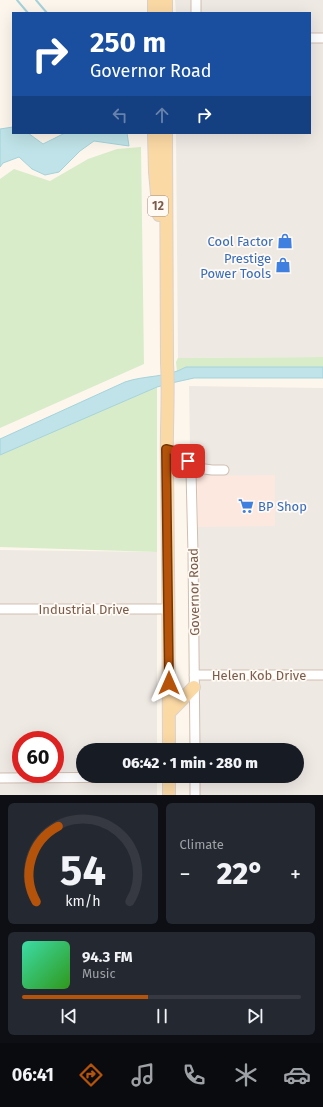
<!DOCTYPE html>
<html lang="en">
<head>
<meta charset="utf-8">
<style>
	:root { --surface:#171b24; --page:#242831; --text:#f1f3f6; --muted:#9ea1a6; --line:#363941; --accent:#b45309 }
	body { margin:0; font-family:"Fira Sans",sans-serif; background:var(--page); color:var(--text); height:100vh; display:flex; flex-direction:column; font-size:15px; white-space:nowrap }
	* { box-sizing:border-box; margin:0 }
	p { font-size:13px; color:var(--muted) }
	.icon { flex:none; width:22px; height:22px; fill:none; stroke:currentColor; stroke-width:2; stroke-linecap:round; stroke-linejoin:round }
	.map { position:relative; height:795px; overflow:hidden }
	.details { display:flex; flex-direction:column; gap:8px; padding:8px; background:#0d0f14; flex:1 }
	.details>* { flex:none }
	.guide { position:absolute; left:12px; top:12px; width:299px; height:122px; border-radius:0px; box-shadow:0 4px 16px #0002; background:#1a4fa0; color:#fff; overflow:hidden }
	.speed { position:absolute; left:12px; top:731px; display:flex; gap:8px; font-size:20px; font-weight:700; text-align:center }
	.speed>* { display:grid; place-content:center; width:52px; height:52px; border-radius:50%; background:var(--surface); box-shadow:0 4px 16px #0002; line-height:1 }
	.speed .limit { border:6px solid #d22; background:#fff; color:#111 }
	.pin { position:absolute; display:grid; place-items:center; width:34px; height:34px; color:#fff; margin:-17px; border-radius:8px; box-shadow:0 2px 6px #0006 }
	.me { position:absolute; width:44px; margin:-22px; rotate:0deg; stroke-linejoin:round; filter:drop-shadow(0 0 3px #0008) }
	.turn { display:flex; align-items:center; gap:14px; height:84px; padding:0 12px; font-size:18px }
	.turn .icon { width:52px; height:52px; stroke-width:2.5 }
	.turn b { display:block; font-size:28px; line-height:34px }
	.lanes { display:flex; align-items:center; height:38px; padding:0 12px; background:#0003; justify-content:center; gap:20px; direction:ltr }
	.lanes .off { opacity:.35 }
	.big { font-size:30px; font-weight:800; line-height:1.1 }
	.details .card { flex:1; display:flex; flex-direction:column; justify-content:center; gap:6px; min-width:0; padding:0 14px; border-radius:6px; background:var(--page) }
	.details .dial { align-items:center; gap:0 }
	.dial svg { height:104px; overflow:visible; fill:none; stroke:var(--line); stroke-width:7; stroke-linecap:round; text-anchor:middle }
	.dial text { fill:var(--text); stroke:none }
	.song { display:flex; align-items:center; gap:12px }
	.cover { width:48px; height:48px; border-radius:6px; background:linear-gradient(135deg,hsl(160 70% 55%),hsl(110 70% 35%)) }
	.played { height:4px; border-radius:2px; background:linear-gradient(90deg,var(--accent) 45%,var(--line) 45%) }
	.keys { display:flex; justify-content:space-around; direction:ltr }
	.heat { display:flex; justify-content:space-between; align-items:center; font-size:22px; direction:ltr }
	.details .tiles { flex:1; display:grid; gap:8px; grid-template-columns:1fr 1fr }
	.card:last-child { grid-column:span 2 }
	.trip { position:absolute; left:76px; top:743px; width:228px; height:40px; border-radius:20px; background:var(--surface); box-shadow:0 4px 16px #0002; font-weight:800; line-height:40px; text-align:center }
	.tabs { display:flex; height:64px; justify-content:space-around; align-items:center; background:#090b0e; color:var(--muted) }
	.tabs .icon { width:28px; height:28px }
	.tabs .selected { color:var(--accent) }
	.tabs b { font-size:18px; color:var(--text) }
	.map>svg:first-child { display:block }
	.commercial { fill:#fde8e0 }
	.industrial { fill:#efe9e4; fill-rule:evenodd }
	.green { fill:#d8ecc9 }
	.water { fill:#bfe3e8; stroke:#a5d3da }
	.lines { fill:none; stroke-linecap:round; stroke-linejoin:round }
	.stream { stroke:#a5d3da; stroke-width:2 }
	.minor-casing { stroke:#d1beb0; stroke-width:11 }
	.major-casing { stroke:#dad1cd; stroke-width:14 }
	.minor { stroke:#fff; stroke-width:9 }
	.major { stroke:#fbd9a5; stroke-width:12 }
	.route-casing { stroke:#753606; stroke-width:10 }
	.route { stroke:#b45309; stroke-width:7 }
	.labels { text-anchor:middle; dominant-baseline:central; stroke-width:3.5; stroke-linejoin:round; paint-order:stroke }
	.shield { fill:#fffaf3; stroke:#a28b7f; stroke-width:1 }
	.shield-label { font-size:12px; font-weight:bold; fill:#7a5c4d }
	.shop-label { font-size:13px; fill:#366cbe; stroke:#fffaf3; text-anchor:end }
	.street-label { font-size:13px; fill:#7a5c4d; stroke:#fffaf3 }
</style>
</head>
<body>
<div class="map">
<svg width="323" height="795" viewBox="0 0 323 795">
	<rect width="100%" height="100%" fill="#fdf6ec"/>
	<!-- commercial -->
	<path class="commercial" d="M275,474v53h-77l-1,-48 5,-3z"/>
	<!-- industrial -->
	<path class="industrial" d="M175,0h148v357l-145,1 -2,-225h134v-120h-134z
		M189,386l134,2v407h-132v-19h106v-26h-105l6,-223 77,-1v-51l-73,1 -2,-17 -10,-12z
		M0,550l157,2v198h-74v26h74v19h-157zM21,740h34v34h-34z"/>
	<!-- green -->
	<path class="green" d="M141,147l3,217 -144,64v-249l14,-10 36,12 38,-22 29,-10z
		M323,357v10h-137l-9,5 -1,-10 2,-4z
		M157,387v165l-157,-5v-92z"/>
	<!-- water -->
	<path class="water" d="M13,127v6h15l15,11 22,-11h62l2,13 -35,-5 -14,10 -21,21 -14,3 -13,-6 -13,-12 -16,6 -3,4v-38z
		M186,367h137v11h-129l-18,4 -19,5 -157,68v-16l125,-57c20,-7 42,-4 61,-15z"/>
	<g class="lines">
		<!-- stream -->
		<path class="stream" d="M17,0l11,13
			M36,0l11,13"/>
		<defs>
			<path id="minor" d="M196,0v13
				M310,38h13
				M166,449c16,3 21,6 25,22l2,82 2,197
				M190,467l22,3h12
				M0,609h169
				M194,675h129
				M195,776v19
				M0,778l169,-1"/>
			<path id="major" d="M154,0v13
				M166,13v-13
				M154,133l1,39 4,43
				M166,133l1,230c2,34 -1,67 0,101 1,95 2,191 2,286
				M169,713l25,-26
				M169,776v19"/>
		</defs>
		<!-- minor casing -->
		<use href="#minor" class="minor-casing"/>
		<!-- major casing -->
		<use href="#major" class="major-casing"/>
		<!-- minor -->
		<use href="#minor" class="minor"/>
		<!-- major -->
		<use href="#major" class="major"/>
	</g>
	<g class="lines">
		<defs>
			<path id="route" d="M169,683l-3,-234c10,2 16,4 22,12"/>
		</defs>
		<!-- route casing -->
		<use href="#route" class="route-casing"/>
		<!-- route -->
		<use href="#route" class="route"/>
	</g>
	<!-- icons -->
	<defs>
		<symbol id="shop-bare" viewBox="-9 -9 18 18"><path d="M-5-2.5h2.3a2.7 3.5 0 0 1 5.4 0H5L5.5 6h-11ZM-1.5-2.5h3a1.5 2.3 0 0 0-3 0Z" fill="#3f7fe0" stroke="#fffaf3" stroke-width="2.5" paint-order="stroke"/></symbol>
		<symbol id="supermarket-bare" viewBox="-9 -9 18 18"><path d="M-6-5.5h2.5l.6 2H6L4.5 2H-2.5L-4.4-4H-6ZM-1.5 3.2a1.3 1.3 0 1 0 .1 0ZM3 3.2a1.3 1.3 0 1 0 .1 0Z" fill="#3f7fe0" stroke="#fffaf3" stroke-width="2.5" paint-order="stroke"/></symbol>
	</defs>
	<g fill-rule="evenodd">
		<use href="#shop-bare" x="274" y="230" width="22" height="22"/>
		<use href="#shop-bare" x="272" y="254" width="22" height="22"/>
		<use href="#supermarket-bare" x="235" y="495" width="22" height="22"/>
	</g>
	<g class="labels">
		<!-- shield labels -->
		<rect class="shield" x="148" y="196" width="20" height="20" rx="3"/>
		<g class="shield-label">
			<text x="158" y="206">12</text>
		</g>
		<!-- shop labels -->
		<g class="shop-label">
			<text x="273" y="241">Cool Factor</text>
			<text x="271" y="258">Prestige<tspan x="271" dy="15">Power Tools</tspan></text>
			<text x="258" y="506" text-anchor="start">BP Shop</text>
		</g>
		<!-- street labels -->
		<g class="street-label">
			<text transform="translate(194 592) rotate(-91)">Governor Road</text>
			<text x="84" y="609">Industrial Drive</text>
			<text x="259" y="675">Helen Kob Drive</text>
		</g>
	</g>
</svg>
<div class="speed"><div class="limit">60</div></div>
<div class="pin" style="left:188px;top:461px;background:#d93025"><svg class="icon" aria-label="arrive" viewBox="0 0 24 24"><path d="M6 21V4h12l-3 4 3 4H6"/></svg></div>
<svg class="me" style="left:169px;top:683px" viewBox="-20 -20 40 40"><path d="M0-17L14 15 0 8-14 15z" fill="#b45309" stroke="#fff" stroke-width="4"/></svg>
<div class="trip">06:42 · 1 min · 280 m</div>
<div class="guide">
<div class="turn"><svg class="icon" aria-label="right" viewBox="0 0 24 24"><path d="M7 20v-9h11M14 6l5 5-5 5"/></svg><div><b>250 m</b>Governor Road</div></div>
<div class="lanes"><svg class="icon off" aria-label="left" viewBox="0 0 24 24"><path d="M17 20v-9H6M10 6l-5 5 5 5"/></svg><svg class="icon off" aria-label="ahead" viewBox="0 0 24 24"><path d="M12 20V5M6 11l6-6 6 6"/></svg><svg class="icon" aria-label="right" viewBox="0 0 24 24"><path d="M7 20v-9h11M14 6l5 5-5 5"/></svg></div>
</div>
</div>
<section class="details">
<div class="tiles">
<div class="card dial"><svg viewBox="0 0 100 80">
<path d="M14 69A42 42 0 1 1 86 69"/>
<path d="M14 69A42 42 0 0 1 31 11" stroke="#b45309"/>
<text x="50" y="56" font-size="32" font-weight="700">54</text>
<text x="50" y="72" font-size="11">km/h</text>
</svg></div>
<div class="card"><p>Climate</p>
<div class="heat"><a>−</a><b class="big">22°</b><a>+</a></div>
</div>
<div class="card">
<div class="song"><i class="cover"></i><div><b>94.3 FM</b><p>Music</p></div></div>
<div class="played"></div>
<div class="keys"><svg class="icon" aria-label="previous" viewBox="0 0 24 24"><path d="M18 5L8 12l10 7zM5 5v14"/></svg><svg class="icon" aria-label="pause" viewBox="0 0 24 24"><path d="M8 5v14M16 5v14"/></svg><svg class="icon" aria-label="next" viewBox="0 0 24 24"><path d="M6 5l10 7-10 7zM19 5v14"/></svg></div>
</div>
</div>
</section>
<nav class="tabs">
<b>06:41</b>
<svg class="icon selected" aria-label="directions" viewBox="0 0 24 24"><path d="M12 3l9 9-9 9-9-9zM9 14v-3h6M13 9l2 2-2 2"/></svg>
<svg class="icon" aria-label="music" viewBox="0 0 24 24"><path d="M9 18V5l10-2v13"/><circle cx="6" cy="18" r="3"/><circle cx="16" cy="16" r="3"/></svg>
<svg class="icon" aria-label="phone" viewBox="0 0 24 24"><path d="M5 4h4l2 5-3 2q2 4 5 5l2-3 5 2v4C11 20 4 13 5 4z"/></svg>
<svg class="icon" aria-label="climate" viewBox="0 0 24 24"><path d="M12 3v18M4 7l16 10M4 17L20 7"/></svg>
<svg class="icon" aria-label="car" viewBox="0 0 24 24"><path d="M5 17H2v-5l4-1 3-4h7l3 4 3 1v5h-3M9 17h6M6 11h13"/><circle cx="7" cy="17" r="2"/><circle cx="17" cy="17" r="2"/></svg>
</nav>
</body>
</html>
